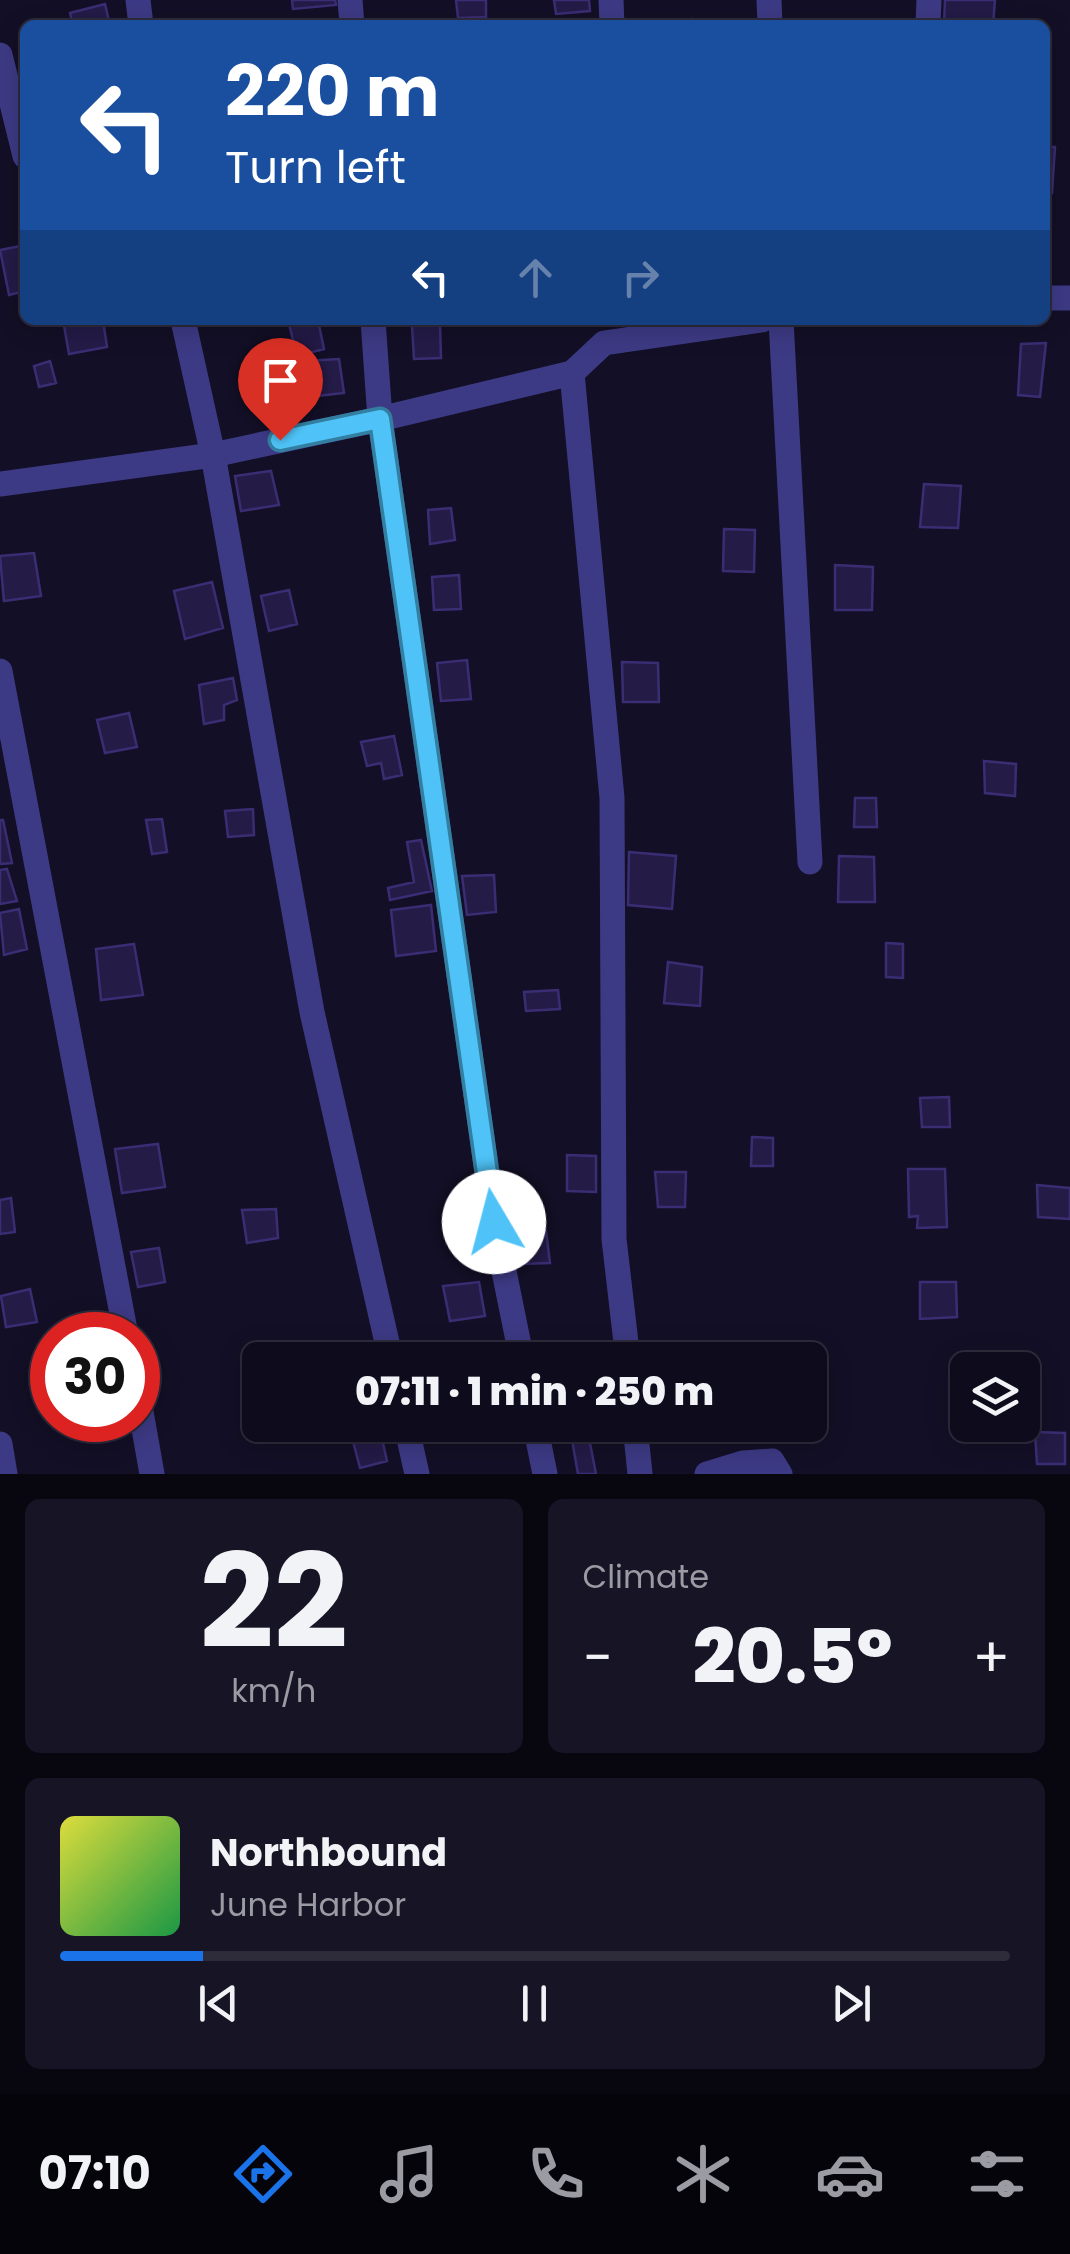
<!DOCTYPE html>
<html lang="en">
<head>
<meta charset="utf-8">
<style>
	:root { --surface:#0e0b1c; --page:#171425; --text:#f1f3f6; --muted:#9b9ba3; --line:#2e2b3b; --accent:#1a73e8 }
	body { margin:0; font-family:Poppins,sans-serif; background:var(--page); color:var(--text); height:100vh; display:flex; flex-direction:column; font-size:38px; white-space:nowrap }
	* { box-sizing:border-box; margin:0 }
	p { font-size:32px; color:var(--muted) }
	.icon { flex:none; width:55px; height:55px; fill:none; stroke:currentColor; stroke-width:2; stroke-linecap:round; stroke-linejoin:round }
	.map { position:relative; height:1474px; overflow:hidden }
	.panel { display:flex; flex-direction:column; gap:25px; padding:25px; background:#08060f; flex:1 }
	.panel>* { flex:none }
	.hud { position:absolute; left:20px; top:20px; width:1030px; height:305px; border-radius:15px; box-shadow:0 5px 25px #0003,0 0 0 2px var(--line); background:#1a4fa0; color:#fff; overflow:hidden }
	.buttons { position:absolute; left:950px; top:1352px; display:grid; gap:20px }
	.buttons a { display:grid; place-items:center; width:90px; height:90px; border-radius:15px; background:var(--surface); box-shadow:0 5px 25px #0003,0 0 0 2px var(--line); font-size:50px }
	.speed { position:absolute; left:30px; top:1312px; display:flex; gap:20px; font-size:50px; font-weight:700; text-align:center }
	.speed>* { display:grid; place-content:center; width:130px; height:130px; border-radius:50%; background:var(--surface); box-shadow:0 5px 25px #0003,0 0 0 2px var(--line); line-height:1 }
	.speed .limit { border:15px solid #d22; background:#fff; color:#111 }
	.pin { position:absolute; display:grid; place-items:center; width:85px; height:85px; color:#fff; margin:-102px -42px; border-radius:50% 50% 50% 0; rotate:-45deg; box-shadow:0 0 10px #0007 }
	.pin .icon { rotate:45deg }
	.me { position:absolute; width:110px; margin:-55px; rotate:352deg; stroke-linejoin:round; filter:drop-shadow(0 0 8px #0008) }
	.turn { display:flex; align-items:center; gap:35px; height:210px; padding:0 40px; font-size:45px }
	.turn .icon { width:130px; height:130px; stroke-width:2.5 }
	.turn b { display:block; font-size:70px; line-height:85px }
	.lanes { display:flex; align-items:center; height:95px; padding:0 40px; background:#0003; justify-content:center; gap:50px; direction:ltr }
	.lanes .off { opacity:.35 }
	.big { font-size:75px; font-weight:800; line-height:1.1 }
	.panel .card { flex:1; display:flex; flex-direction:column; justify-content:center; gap:15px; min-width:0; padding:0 35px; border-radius:15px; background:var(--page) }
	.panel .dial { align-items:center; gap:0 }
	.dial b { font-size:130px; line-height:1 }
	.song { display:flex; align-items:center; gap:30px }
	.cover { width:120px; height:120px; border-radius:15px; background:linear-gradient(135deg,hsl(60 70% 55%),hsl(140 70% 35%)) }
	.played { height:10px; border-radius:5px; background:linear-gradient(90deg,var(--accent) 15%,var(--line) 15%) }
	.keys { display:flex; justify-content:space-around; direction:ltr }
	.heat { display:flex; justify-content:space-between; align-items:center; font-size:55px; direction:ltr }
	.panel .tiles { flex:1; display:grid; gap:25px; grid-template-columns:1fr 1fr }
	.card:last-child { grid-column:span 2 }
	.trip { position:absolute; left:242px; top:1342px; width:585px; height:100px; border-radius:15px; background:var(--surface); box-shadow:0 5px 25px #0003,0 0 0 2px var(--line); font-weight:800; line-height:100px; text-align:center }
	.tab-bar { display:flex; height:160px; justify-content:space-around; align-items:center; background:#06040b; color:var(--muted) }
	.tab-bar .icon { width:70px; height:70px }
	.tab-bar .selected { color:var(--accent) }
	.tab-bar b { font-size:45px; color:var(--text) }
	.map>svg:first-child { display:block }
	.building { fill:#241b47; stroke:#3b2d73; stroke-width:2.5 }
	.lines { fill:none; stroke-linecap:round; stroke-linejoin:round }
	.minor { stroke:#3d3a85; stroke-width:25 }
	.route-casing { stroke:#337fa1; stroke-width:25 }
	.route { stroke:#4fc3f7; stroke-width:18 }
</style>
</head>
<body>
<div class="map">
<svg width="1070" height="1474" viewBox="0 0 1070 1474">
	<rect width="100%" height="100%" fill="#130f26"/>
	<!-- building -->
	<path class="building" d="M292,0h43l1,5 -43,4z
		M456,0h30v17l-28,1z
		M554,0h35l1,11 -34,3z
		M945,0h50l-2,25 -49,-1z
		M105,4l5,21h-37l-3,-12z
		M692,19l1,6h-39v-4z
		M1045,147h10l-3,46h-7z
		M25,245v46l-16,4 -9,-45z
		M63,320h40l4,27 -38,7z
		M318,320l6,29 -27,7 -8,-32z
		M440,324l1,34 -27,1 -2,-33z
		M1046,343l-6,54 -22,-2 3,-51z
		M339,359l5,34 -36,4 -4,-36z
		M50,361l6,22 -17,4 -5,-21z
		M271,471l8,34 -38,6 -6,-35z
		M924,484l37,2 -3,42 -38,-1z
		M451,508l4,32 -25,4 -2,-34z
		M724,529l31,1 -1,42 -31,-1z
		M34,553l7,43 -37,5 -4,-45z
		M835,565l38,2 -1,43h-37z
		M459,575l2,34 -27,1 -2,-33z
		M212,582l11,46 -38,11 -11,-48z
		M289,590l8,34 -28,7 -8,-35z
		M467,660l4,39 -30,2 -4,-38z
		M622,662l36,1 1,39h-36z
		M233,678l4,22 -13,5v15l-20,4 -5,-39z
		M129,713l8,34 -32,6 -8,-33z
		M394,736l8,39 -18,4 -3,-16 -14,3 -6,-24z
		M984,761l32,3 -1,32 -30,-3z
		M855,798h21l1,29h-23z
		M253,809l1,26 -26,2 -3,-26z
		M162,819l5,33 -15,2 -6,-34z
		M0,820h3l9,43 -12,1z
		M421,840l11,51 -42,9 -2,-12 26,-6 -7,-40z
		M629,852l47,4 -4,53 -44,-4z
		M839,856l35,1 1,45h-37z
		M7,869l10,32 -17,3v-34z
		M494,875l2,37 -29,3 -5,-39z
		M431,905l5,46 -40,5 -5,-46z
		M19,909l8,40 -23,6 -4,-42z
		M886,943l17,1v34l-17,-1z
		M134,944l9,51 -42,5 -5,-51z
		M668,962l34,5 -2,39 -36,-3z
		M558,990l2,19 -34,2 -2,-19z
		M949,1097l1,30h-28l-2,-29z
		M752,1137l21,1v28h-22z
		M158,1144l7,43 -43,6 -7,-44z
		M567,1155l29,1v36l-29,-1z
		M908,1169h37l2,58 -30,1 1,-12 -9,1z
		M655,1172h31l-1,35h-27z
		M1037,1185l33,3v31l-32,-2z
		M11,1198l4,34 -15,2v-34z
		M276,1209l2,29 -31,5 -5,-33z
		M546,1231l4,32 -31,1 -6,-30z
		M159,1248l6,34 -27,5 -7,-35z
		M479,1282l6,34 -35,5 -7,-35z
		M920,1282h36l1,35 -37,2z
		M30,1289l7,33 -31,5 -5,-31z
		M379,1425l8,36 -27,7 -10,-38z
		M477,1425h31l2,9 -29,6z
		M1035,1432l30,1v31h-28z
		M589,1438l7,36h-18l-6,-34z"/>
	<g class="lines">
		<!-- minor -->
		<path class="minor" d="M138,0l3,25
			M350,0l2,25
			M611,0l1,25
			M769,0l1,25
			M928,25l1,-25
			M0,55l25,101
			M1045,298h25
			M183,320l30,135 99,557 79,348
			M373,320l7,99 114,803 28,138
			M781,320l29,542
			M572,373l40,425 2,441 14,121
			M0,484l213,-29 167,-36 192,-46 32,-30 158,-23
			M0,671l126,664
			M138,1395l14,79
			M406,1425l11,49
			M535,1425l10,49
			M635,1425l5,49
			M0,1444l5,30
			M707,1474l36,-11 29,-2 8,13"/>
	</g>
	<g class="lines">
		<defs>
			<path id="route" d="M280,440l100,-21 114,803"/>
		</defs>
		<!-- route casing -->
		<use href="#route" class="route-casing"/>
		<!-- route -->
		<use href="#route" class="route"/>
	</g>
</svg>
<div class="buttons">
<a><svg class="icon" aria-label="layers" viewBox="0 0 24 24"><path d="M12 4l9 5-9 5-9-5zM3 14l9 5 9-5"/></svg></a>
</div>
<div class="speed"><div class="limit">30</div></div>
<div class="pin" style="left:280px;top:440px;background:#d93025"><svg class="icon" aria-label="arrive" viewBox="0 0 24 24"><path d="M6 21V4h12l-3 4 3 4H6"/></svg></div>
<svg class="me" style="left:494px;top:1222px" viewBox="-20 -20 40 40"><circle r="19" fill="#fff"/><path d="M0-13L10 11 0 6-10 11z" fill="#4fc3f7"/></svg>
<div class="trip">07:11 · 1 min · 250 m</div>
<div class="hud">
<div class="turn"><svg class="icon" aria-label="left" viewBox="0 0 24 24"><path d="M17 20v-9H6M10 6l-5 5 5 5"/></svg><div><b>220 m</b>Turn left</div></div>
<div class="lanes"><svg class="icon" aria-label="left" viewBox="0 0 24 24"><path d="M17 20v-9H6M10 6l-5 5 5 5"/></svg><svg class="icon off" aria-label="ahead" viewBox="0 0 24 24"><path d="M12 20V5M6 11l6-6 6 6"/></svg><svg class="icon off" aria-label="right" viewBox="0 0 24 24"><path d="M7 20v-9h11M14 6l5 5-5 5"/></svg></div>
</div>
</div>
<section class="panel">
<div class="tiles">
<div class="card dial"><b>22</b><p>km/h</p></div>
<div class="card"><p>Climate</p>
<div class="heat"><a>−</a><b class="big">20.5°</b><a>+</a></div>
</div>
<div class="card">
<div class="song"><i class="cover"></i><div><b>Northbound</b><p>June Harbor</p></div></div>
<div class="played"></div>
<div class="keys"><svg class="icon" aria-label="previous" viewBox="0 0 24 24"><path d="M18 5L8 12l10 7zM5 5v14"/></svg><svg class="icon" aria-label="pause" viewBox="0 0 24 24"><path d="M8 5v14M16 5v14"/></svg><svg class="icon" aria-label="next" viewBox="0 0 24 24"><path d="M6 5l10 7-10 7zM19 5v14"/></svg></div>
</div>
</div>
</section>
<nav class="tab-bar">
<b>07:10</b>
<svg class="icon selected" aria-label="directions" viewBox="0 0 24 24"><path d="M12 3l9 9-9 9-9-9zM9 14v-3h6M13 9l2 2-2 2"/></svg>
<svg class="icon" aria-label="music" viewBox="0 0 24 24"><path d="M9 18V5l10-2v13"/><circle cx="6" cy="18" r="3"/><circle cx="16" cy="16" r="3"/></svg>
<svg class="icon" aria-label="phone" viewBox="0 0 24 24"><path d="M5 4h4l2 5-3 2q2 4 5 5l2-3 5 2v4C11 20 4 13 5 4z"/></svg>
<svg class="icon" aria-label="climate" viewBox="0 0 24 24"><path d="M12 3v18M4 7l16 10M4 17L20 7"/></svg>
<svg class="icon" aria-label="car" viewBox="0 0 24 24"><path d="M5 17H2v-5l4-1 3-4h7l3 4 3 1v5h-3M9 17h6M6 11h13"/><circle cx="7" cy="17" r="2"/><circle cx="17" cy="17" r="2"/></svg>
<svg class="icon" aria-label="filters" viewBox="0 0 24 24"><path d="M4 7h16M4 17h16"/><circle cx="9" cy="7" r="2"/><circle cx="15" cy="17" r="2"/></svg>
</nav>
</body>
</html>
